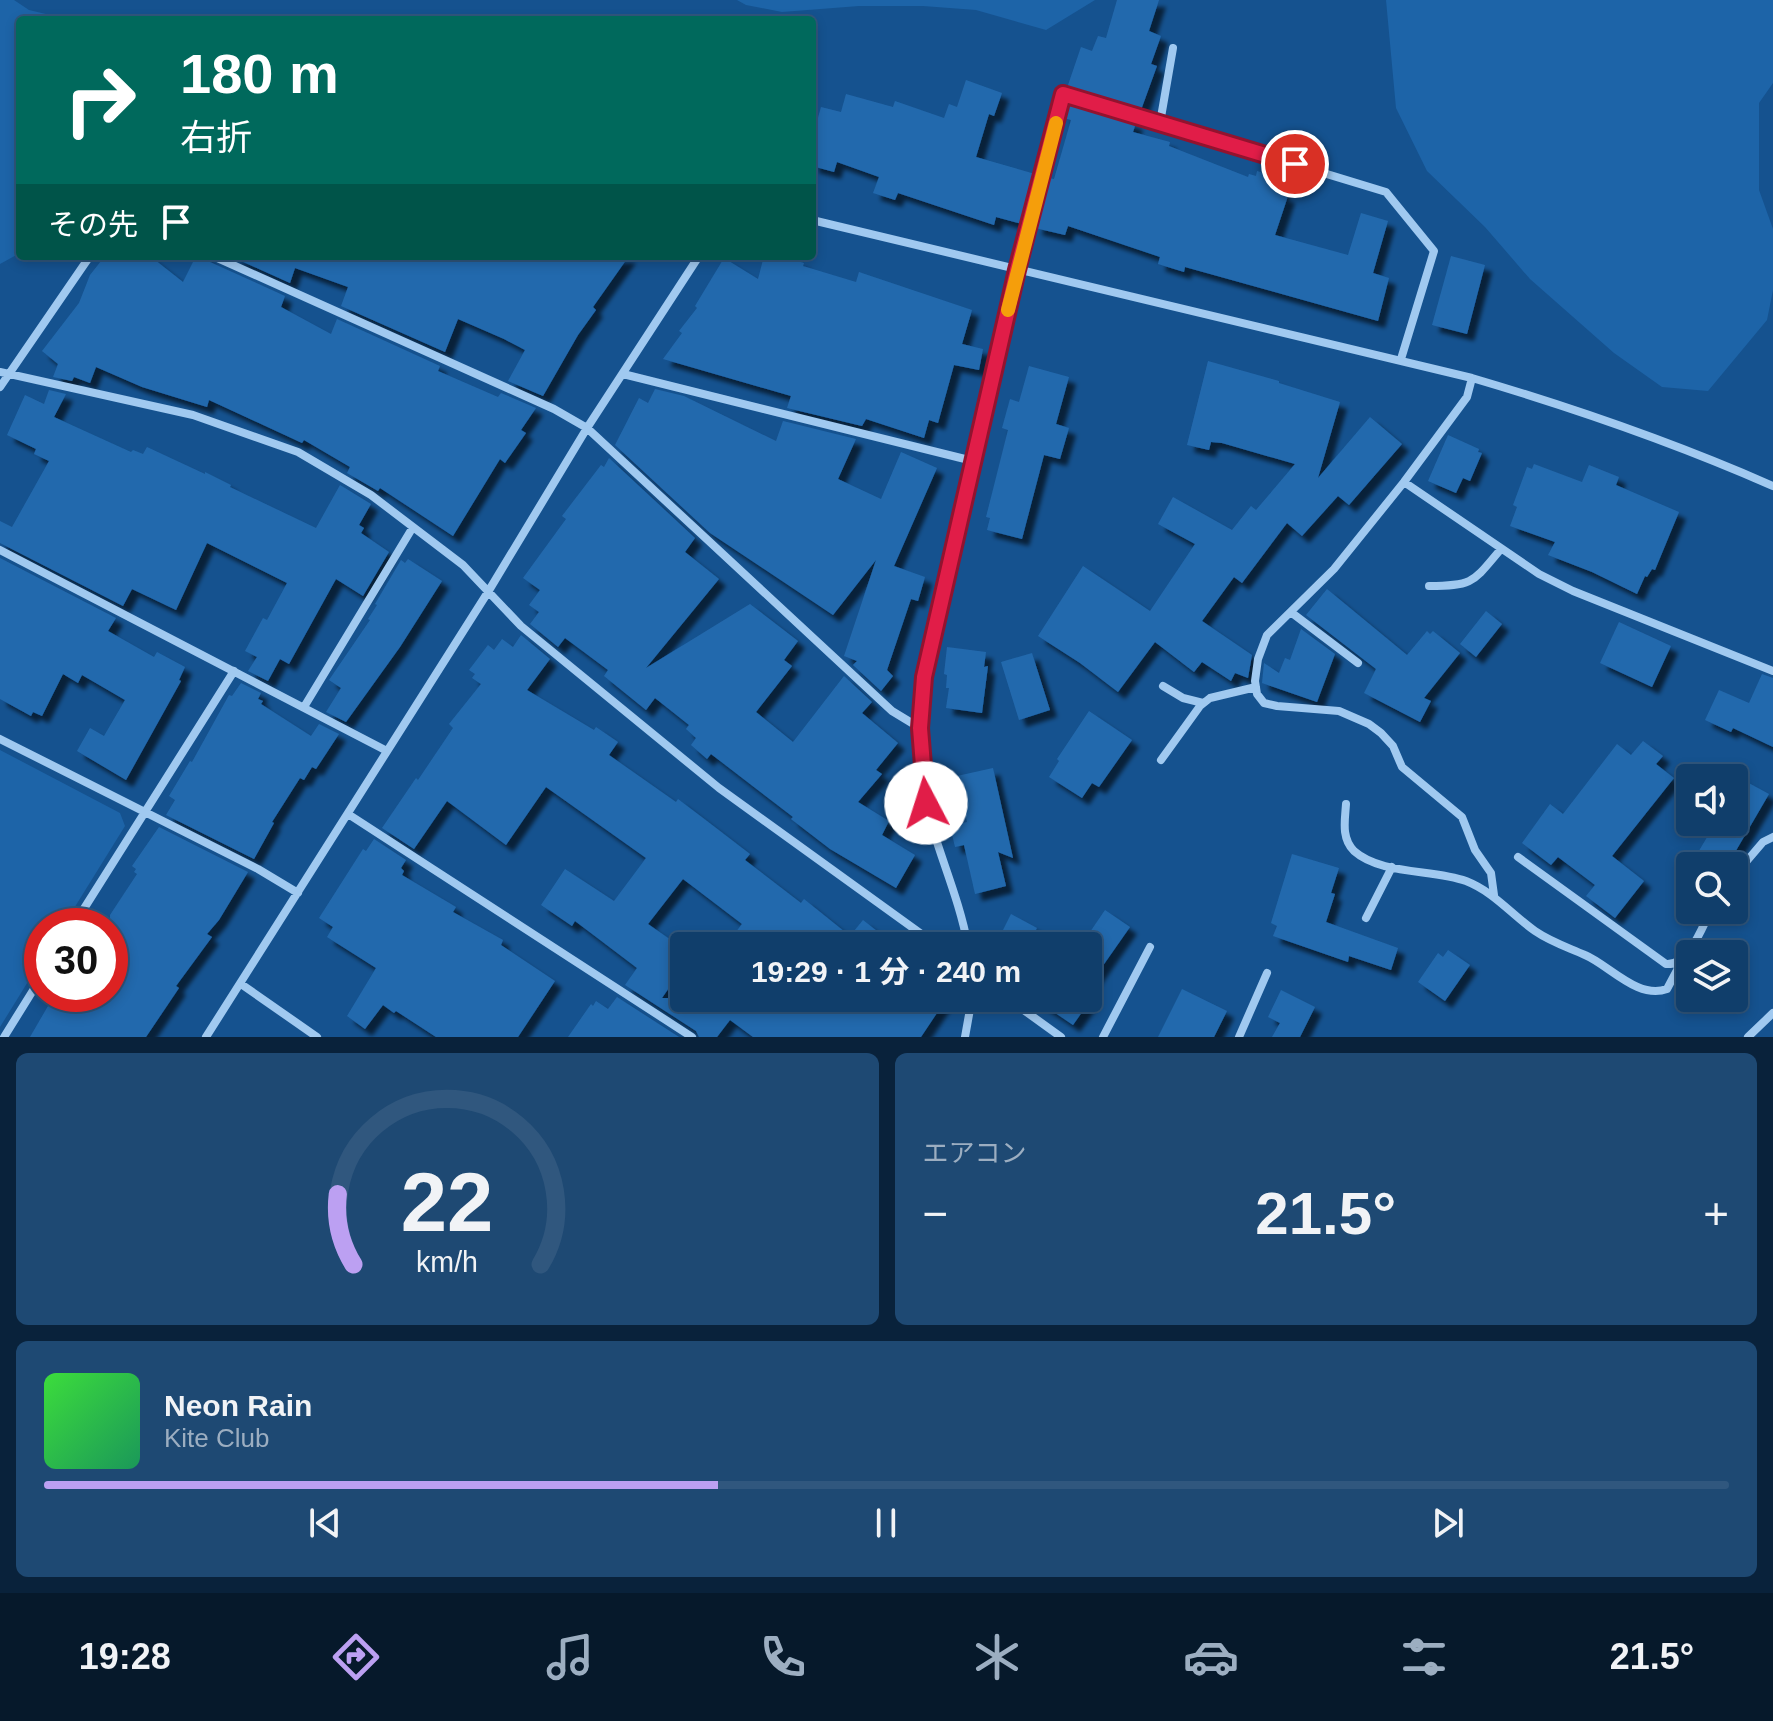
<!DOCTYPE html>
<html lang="ja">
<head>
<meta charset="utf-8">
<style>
	:root { --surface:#103e6b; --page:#1e4973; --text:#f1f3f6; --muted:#9caec1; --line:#30577e; --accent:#bca0f2 }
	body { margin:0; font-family:Helvetica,"Noto Sans JP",sans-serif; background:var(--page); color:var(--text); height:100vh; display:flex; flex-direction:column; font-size:30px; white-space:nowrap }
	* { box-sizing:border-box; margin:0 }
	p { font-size:26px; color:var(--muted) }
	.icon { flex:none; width:44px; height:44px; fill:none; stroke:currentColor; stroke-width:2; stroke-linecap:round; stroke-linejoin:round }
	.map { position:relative; height:1037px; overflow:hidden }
	.drawer { display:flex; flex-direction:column; gap:16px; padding:16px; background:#09223b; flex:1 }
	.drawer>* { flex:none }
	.banner { position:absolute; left:16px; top:16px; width:800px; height:244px; border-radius:8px; box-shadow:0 4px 12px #0003,0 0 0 2px var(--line); background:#00695c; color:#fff; overflow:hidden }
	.buttons { position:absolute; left:1676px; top:764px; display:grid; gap:16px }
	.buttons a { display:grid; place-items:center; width:72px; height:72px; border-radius:8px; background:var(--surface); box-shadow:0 4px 12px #0003,0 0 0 2px var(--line); font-size:40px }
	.speed { position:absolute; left:24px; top:908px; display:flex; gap:16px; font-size:40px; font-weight:700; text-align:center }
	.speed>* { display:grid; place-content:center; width:104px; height:104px; border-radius:50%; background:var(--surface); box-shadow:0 4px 12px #0003,0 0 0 2px var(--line); line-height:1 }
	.speed .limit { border:12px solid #d22; background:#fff; color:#111 }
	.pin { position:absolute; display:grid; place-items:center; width:68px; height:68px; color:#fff; margin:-34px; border:4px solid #fff; border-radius:50%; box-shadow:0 2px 8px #0007 }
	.me { position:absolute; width:88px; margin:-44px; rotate:355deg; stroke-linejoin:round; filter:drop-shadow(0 0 6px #0008) }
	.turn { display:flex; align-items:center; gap:28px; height:168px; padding:0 32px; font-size:36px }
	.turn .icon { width:104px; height:104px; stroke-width:2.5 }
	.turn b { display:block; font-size:56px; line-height:68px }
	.then { display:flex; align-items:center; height:76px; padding:0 32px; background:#0003; gap:16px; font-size:30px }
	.big { font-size:60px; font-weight:700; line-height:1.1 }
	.drawer .tile { flex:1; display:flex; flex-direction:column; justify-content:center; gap:12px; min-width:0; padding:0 28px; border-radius:12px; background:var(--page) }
	.drawer .dial { align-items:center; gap:0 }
	.dial svg { height:208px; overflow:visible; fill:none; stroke:var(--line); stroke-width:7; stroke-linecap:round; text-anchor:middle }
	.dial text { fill:var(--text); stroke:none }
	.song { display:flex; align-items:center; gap:24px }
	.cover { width:96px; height:96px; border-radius:12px; background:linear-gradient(135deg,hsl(120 70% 55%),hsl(150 70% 35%)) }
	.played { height:8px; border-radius:4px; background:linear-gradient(90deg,var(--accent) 40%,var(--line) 40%) }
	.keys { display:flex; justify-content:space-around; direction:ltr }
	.heat { display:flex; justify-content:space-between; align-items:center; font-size:44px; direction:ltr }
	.drawer .tiles { flex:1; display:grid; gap:16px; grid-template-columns:1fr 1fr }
	.tile:last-child { grid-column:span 2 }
	.trip { position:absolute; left:670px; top:932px; width:432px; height:80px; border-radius:8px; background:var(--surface); box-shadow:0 4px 12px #0003,0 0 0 2px var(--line); font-weight:700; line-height:80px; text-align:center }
	.dock { display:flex; height:128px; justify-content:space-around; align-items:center; background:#06192b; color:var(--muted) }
	.dock .icon { width:56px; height:56px }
	.dock .on { color:var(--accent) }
	.dock b { font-size:36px; color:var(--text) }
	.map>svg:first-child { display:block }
	.green { fill:#1d64a8 }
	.building { fill:#2369ad; filter:url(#shadow) }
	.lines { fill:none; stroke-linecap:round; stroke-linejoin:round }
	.minor { stroke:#a0c9f0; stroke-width:8 }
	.route-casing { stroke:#92132f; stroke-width:20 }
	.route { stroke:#e11d48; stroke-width:14 }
	.slow { stroke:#f59e0b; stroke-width:14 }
</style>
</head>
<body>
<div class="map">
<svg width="1773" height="1037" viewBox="0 0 1773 1037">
	<defs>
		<filter id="shadow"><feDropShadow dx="7" dy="7" stdDeviation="2" flood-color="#0009"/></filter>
	</defs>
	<rect width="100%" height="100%" fill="#15528f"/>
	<!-- green -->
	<path class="green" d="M0,0h14l15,10 42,10h-51v233l-20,11z
		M737,0h358l-49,30 -70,-20 -53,-4h-64l-77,6 -36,-7z
		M1386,0h387v83l-14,20v87l14,39v61l-6,30 -59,71 -46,-4 -48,-34 -84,-74 -45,-52 -58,-56 -31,-63z
		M0,750l120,63 5,13 -62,100h-21v33l-42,68z"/>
	<!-- building -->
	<path class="building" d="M1117,0h42l-10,31 12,5 -10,28 6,2 -16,44 -74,-22 14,-41 11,4 6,-15 8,2z
		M966,80l36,13 -8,23 -5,-2 -13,43 59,17 -13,50 -26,-7 -2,8 -96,-32 -3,7 -22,-7 6,-16 -42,-15 -3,10 -22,-6v-27l9,-32 20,5 5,-18 47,13 2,-6 49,17 5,-14 8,3z
		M1068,103l68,20 -3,9 37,10 -1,4 79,31 1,-3 7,2 1,-5 28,8 -4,15 7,2 -13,39 73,20 13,-42 27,8 -15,52 16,5 -11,43 -193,-54 -1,5 -26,-8 2,-7 -92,-31 -3,9 -30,-7 13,-50 6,1 17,-59 -7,-2z
		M105,256h45l33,26 13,-26h10l4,6 75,34 -4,11 50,27 6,-15 103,47 -2,5 60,26 3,-4 35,15 -15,22 5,3 -21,30 -5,-4 -47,77 -73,-48 -2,3 -31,-18 3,-6 -46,-27 -2,3 -93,-43 -2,7 -65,-20 -46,-20 -6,16 -16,-6 -2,4 -19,-4 5,-13 -16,-13 37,-48 11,-28z
		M230,256h399l-36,51 3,3 -18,25 -35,61 -35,-15 17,-31 -21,-11 -46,-20 -13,33 -104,-46 7,-19 -53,-19 -5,15z
		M764,256h17l23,7 -1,3 53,16 3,-10 113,38 -10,34 21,5 -4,21 -25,-5 -16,58 -9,-3 -5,18 -58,-19 -4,7 -75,-18 4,-12 -128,-37 19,-26 -3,-2 18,-23 -2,-2 29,-48 34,21z
		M1451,256l34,9 -18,69 -35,-9z
		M1208,361l71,20v2l61,19 -22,76 52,-61 32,27 -53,61 -11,-9 -36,40 -15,-13 -45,60 -8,-6 -32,44 50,34 -4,23 -13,-5 -4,8 -29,-19 -8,10 -39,-30 -37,50 -38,-29 -42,-27 45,-70 67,45 45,-67 -37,-20 15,-27 59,33 19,-24 5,4 39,-46 -73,-21 -11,-1 -2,8 -22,-5z
		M1029,366l40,11 -13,47 13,4 -9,31 -16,-4 -22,84 -35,-9 3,-12 -4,-1 22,-87 -6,-2 8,-29 9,3z
		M655,389l29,7 92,45 7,-20 73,18 -18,40 43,20 20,-47 36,16 -43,98 31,11 -7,24 -7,-2 -24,71 6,6 -12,15 -28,-26 4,-4 -13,-5 32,-96 -43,55 -123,-82 -95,-88 24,-47 9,5z
		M49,390l17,4 -12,23 77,35 2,-2 10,4 4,-7 58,27v-2l26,13 -1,2 86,41 24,-43 31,19 -12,21 5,3 -3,5 28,19 -26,44 -27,-17 -47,85 -9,-5 -12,22 -20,-10 9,-14 -12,-6 18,-33 4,2 20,-37 -80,-40 -31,67 -44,-21 -9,17 -123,-63v-22l12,6 37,-66 -15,-7 2,-5 -29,-14 18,-40 19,9z
		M1448,435l31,14 -1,3 4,1 -12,28 -7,-3 -7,15 -28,-12z
		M609,458l86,80 -10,14 34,27 -73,89 104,-64 48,37 -14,19 8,6 -36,46 37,30 51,-66 28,26 -10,11 36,30 -22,27 6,4 -24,28 31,19 -7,14 33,20 -19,33 -66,-39 -39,-30 2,-2 -82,-63 -4,5 -16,-14 5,-7 -10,-9 3,-4 -34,-27 -9,12 -42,-34 4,-6 -43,-32 -7,9 -28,-23 9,-12 -10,-7 11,-15 -17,-12 43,-59 -4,-3 39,-51 3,2z
		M1534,464l48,18 7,-17 30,12 -3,8 63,27 -24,58 -3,-1 -5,8 -2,-1 -8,18 -45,-22 -44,-17 7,-13 -45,-16 7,-19 -4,-2 14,-38 5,2z
		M0,558l116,60 -8,13 46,26 3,-5 28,15 -6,13 2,1 -55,99 -49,-29 13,-23 14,8 21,-36 -43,-25 -4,8 -15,-9 -21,42 -9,-4 -2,4 -31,-17z
		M408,559l34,22 -42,66 -54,75 -20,-10 15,-24 -12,-8 41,-60 -2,-1 9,-14 -2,-1 26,-44 4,3z
		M1327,589l80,66 20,-24 3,3 3,-3 27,22 -36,45 7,3 -11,21 -56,-29 12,-24 -70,-54z
		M1486,611l16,13 -26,33 -16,-13z
		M1619,622l52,24 -19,41 -52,-24z
		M1301,629l34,25 -18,48 -55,-19 2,-20 15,10 6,-15 5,2z
		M521,635l29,24 -23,31 67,40 2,-3 22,15 -9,13 67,47 2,-3 29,22 43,33 -5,6 56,43 3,-4 46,37 13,-16 33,26h-171l17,-22 -59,-45 -35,45 36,25v17l-22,32h22v2l2,-2h261l-26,39h-168l-23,-17 -13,17h-18l-3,-6 -71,-46 12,-17 -62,-47 -3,5 -31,-21 24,-36 49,32 32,-43 -100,-71 -40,58 -59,-44 -33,48 -32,-21 34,-50 2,2 35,-52 -4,-4 32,-40 -9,-6 3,-4 -6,-4 19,-25 6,5 8,-11 11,8z
		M947,647l39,5 -2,15 4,-1 -6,47 -36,-5 3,-20h-3l1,-13 -3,-1z
		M1032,653l18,57 -31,10 -18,-58z
		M1762,674l11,4v69l-40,-19 -2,4 -26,-12 14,-30 30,13z
		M241,683l20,10 -3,6 5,2 -2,3 50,32 8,-12 20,10 -23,35 -4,-2 -8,13 -4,-2 -28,44 2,1 -20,36 -88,-44 9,-15 -6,-4 21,-35 2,1 37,-67 3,1z
		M1089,711l43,29 -33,47 -7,-4 -10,15 -33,-21 10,-16 -2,-2z
		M1643,741l20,15 -7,8 18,14 -62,78 32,25 -29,37 -29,-22 9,-11 -37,-28 -7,8 -29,-22 28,-39 13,10 54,-70 14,11z
		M993,768l20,90 -15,-6 8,34 -31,8 -11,-49 -9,2 -5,-21 17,-4 -10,-46z
		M1734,775l35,19 -42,72h-37l26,-44h18z
		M159,827l89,45 -29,48 -12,14 5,3 -36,49 3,2 -33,49h-116l25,-43h55v-79l27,-41 -3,-2 2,-3 -4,-3z
		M374,839l32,21 -5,8 3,3 -2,4 54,32 -3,5 50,28 -2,5 54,36 -37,56h-82l-40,-26 -2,2 -11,-8 -18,24 -18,-13 29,-48 -49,-31 6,-10 -14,-9 44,-69 3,2z
		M1292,854l47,14 -8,25 4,1 -9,28 72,26 -7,22 -42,-14 -1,6 -75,-26 4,-10 -6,-3z
		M1105,910l25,17 -42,60v-52z
		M1011,914l26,14 -10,18h-32z
		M1448,950l22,15 -25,36 -27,-19 20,-29 5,4z
		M1182,989l45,22 -13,26h-56z
		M1281,990l34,17 -15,30h-28l8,-14 -12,-6z
		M617,997l62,40h-111l23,-33 2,2 3,-5 12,8z
		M1033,998h59l-19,27z"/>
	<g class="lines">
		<!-- minor -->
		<path class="minor" d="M1160,123l13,-75
			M812,220l660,158c102,30 203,65 301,108
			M213,256l341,153 33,19 305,283 28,17
			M0,372l193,43 105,37 73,43 92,70 58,61 198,162 219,158
			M623,374l350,87
			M1472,378l-5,19 -63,85 -70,87 -67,66 -9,24 -3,22 2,13 7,9 13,3 62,5 30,13 12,9 12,13 9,21 60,50 13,33 16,23 3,22
			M0,387l90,-131
			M1404,482l135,92 34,17 200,80
			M0,550l387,201
			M1429,586c45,0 44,-4 72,-37
			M1292,613l66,50
			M1163,686l20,12 20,5
			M304,707l109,-180
			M0,739l258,130 40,24
			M1161,760l39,-54 10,-8 46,-11
			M1346,804c-1,16 -5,34 8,47 27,24 79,18 112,30 28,11 45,33 69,50 16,11 32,16 50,24 24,10 53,45 82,34l16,-30
			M348,814l344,223
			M1518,857l148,107c23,2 36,-37 45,-54
			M1734,876l29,-34 10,-5
			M1366,918l26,-51
			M73,926l161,-255
			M968,946c-9,-49 -30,-93 -42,-141 -9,-42 -5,-86 -2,-128l93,-407 46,-176 323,98 48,59 -33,108
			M241,984l76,53
			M1007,998l54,39
			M4,1037l38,-61
			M206,1037l282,-445 99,-164 112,-172
			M965,1037l7,-39
			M1103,1037l47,-90
			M1239,1037l28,-64
			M1748,1037l25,-24"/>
	</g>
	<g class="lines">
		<defs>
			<path id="route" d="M926,803l-6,-75 4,-51 93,-407 46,-176 232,70"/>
		</defs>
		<!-- route casing -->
		<use href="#route" class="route-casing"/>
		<!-- route -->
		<use href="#route" class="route"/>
		<!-- slow -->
		<path class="slow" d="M1008,310l48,-187"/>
	</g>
</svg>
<div class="buttons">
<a><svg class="icon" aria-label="sound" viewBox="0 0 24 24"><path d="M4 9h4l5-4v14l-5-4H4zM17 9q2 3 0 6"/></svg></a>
<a><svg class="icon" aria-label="search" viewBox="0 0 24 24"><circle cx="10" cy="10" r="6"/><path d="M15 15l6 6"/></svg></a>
<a><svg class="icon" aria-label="layers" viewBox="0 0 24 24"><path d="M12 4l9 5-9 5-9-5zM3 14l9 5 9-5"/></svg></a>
</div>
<div class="speed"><div class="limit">30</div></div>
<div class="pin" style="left:1295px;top:164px;background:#d93025"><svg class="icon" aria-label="arrive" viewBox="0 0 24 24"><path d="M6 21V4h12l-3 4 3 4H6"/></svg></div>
<svg class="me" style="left:926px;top:803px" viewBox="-20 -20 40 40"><circle r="19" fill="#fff"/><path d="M0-13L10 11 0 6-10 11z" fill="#e11d48"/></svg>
<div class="trip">19:29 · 1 分 · 240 m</div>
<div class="banner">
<div class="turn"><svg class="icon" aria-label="right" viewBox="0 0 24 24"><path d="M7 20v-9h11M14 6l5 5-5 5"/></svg><div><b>180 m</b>右折</div></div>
<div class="then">その先<svg class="icon" aria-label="arrive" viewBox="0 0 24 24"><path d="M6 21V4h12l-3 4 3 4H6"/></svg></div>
</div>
</div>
<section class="drawer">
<div class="tiles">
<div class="tile dial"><svg viewBox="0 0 100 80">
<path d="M14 69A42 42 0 1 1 86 69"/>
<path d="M14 69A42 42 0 0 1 8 42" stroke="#bca0f2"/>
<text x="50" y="56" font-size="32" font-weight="700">22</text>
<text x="50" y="72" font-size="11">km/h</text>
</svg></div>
<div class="tile"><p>エアコン</p>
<div class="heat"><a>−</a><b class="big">21.5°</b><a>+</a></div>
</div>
<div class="tile">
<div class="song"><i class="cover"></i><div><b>Neon Rain</b><p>Kite Club</p></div></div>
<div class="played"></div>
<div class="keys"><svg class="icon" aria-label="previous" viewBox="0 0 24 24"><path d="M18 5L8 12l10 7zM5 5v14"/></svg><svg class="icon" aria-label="pause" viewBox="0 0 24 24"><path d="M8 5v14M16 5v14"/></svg><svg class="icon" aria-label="next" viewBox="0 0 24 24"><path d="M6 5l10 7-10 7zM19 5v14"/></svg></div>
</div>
</div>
</section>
<nav class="dock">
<b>19:28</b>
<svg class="icon on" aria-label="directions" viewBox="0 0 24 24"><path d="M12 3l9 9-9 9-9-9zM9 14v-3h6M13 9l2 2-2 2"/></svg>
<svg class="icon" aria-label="music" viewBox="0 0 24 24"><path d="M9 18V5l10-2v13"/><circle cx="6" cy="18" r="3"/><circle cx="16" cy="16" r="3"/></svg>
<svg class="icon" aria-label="phone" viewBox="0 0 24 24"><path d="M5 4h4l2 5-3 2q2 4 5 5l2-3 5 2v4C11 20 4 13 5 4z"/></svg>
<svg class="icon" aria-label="climate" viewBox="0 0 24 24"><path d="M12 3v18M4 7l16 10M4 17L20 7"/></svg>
<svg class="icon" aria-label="car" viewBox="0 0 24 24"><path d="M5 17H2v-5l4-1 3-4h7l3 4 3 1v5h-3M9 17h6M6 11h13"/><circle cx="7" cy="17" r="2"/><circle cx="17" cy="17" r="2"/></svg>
<svg class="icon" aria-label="filters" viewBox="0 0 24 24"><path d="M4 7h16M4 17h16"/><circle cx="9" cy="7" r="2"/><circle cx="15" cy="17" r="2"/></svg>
<b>21.5°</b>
</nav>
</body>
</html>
